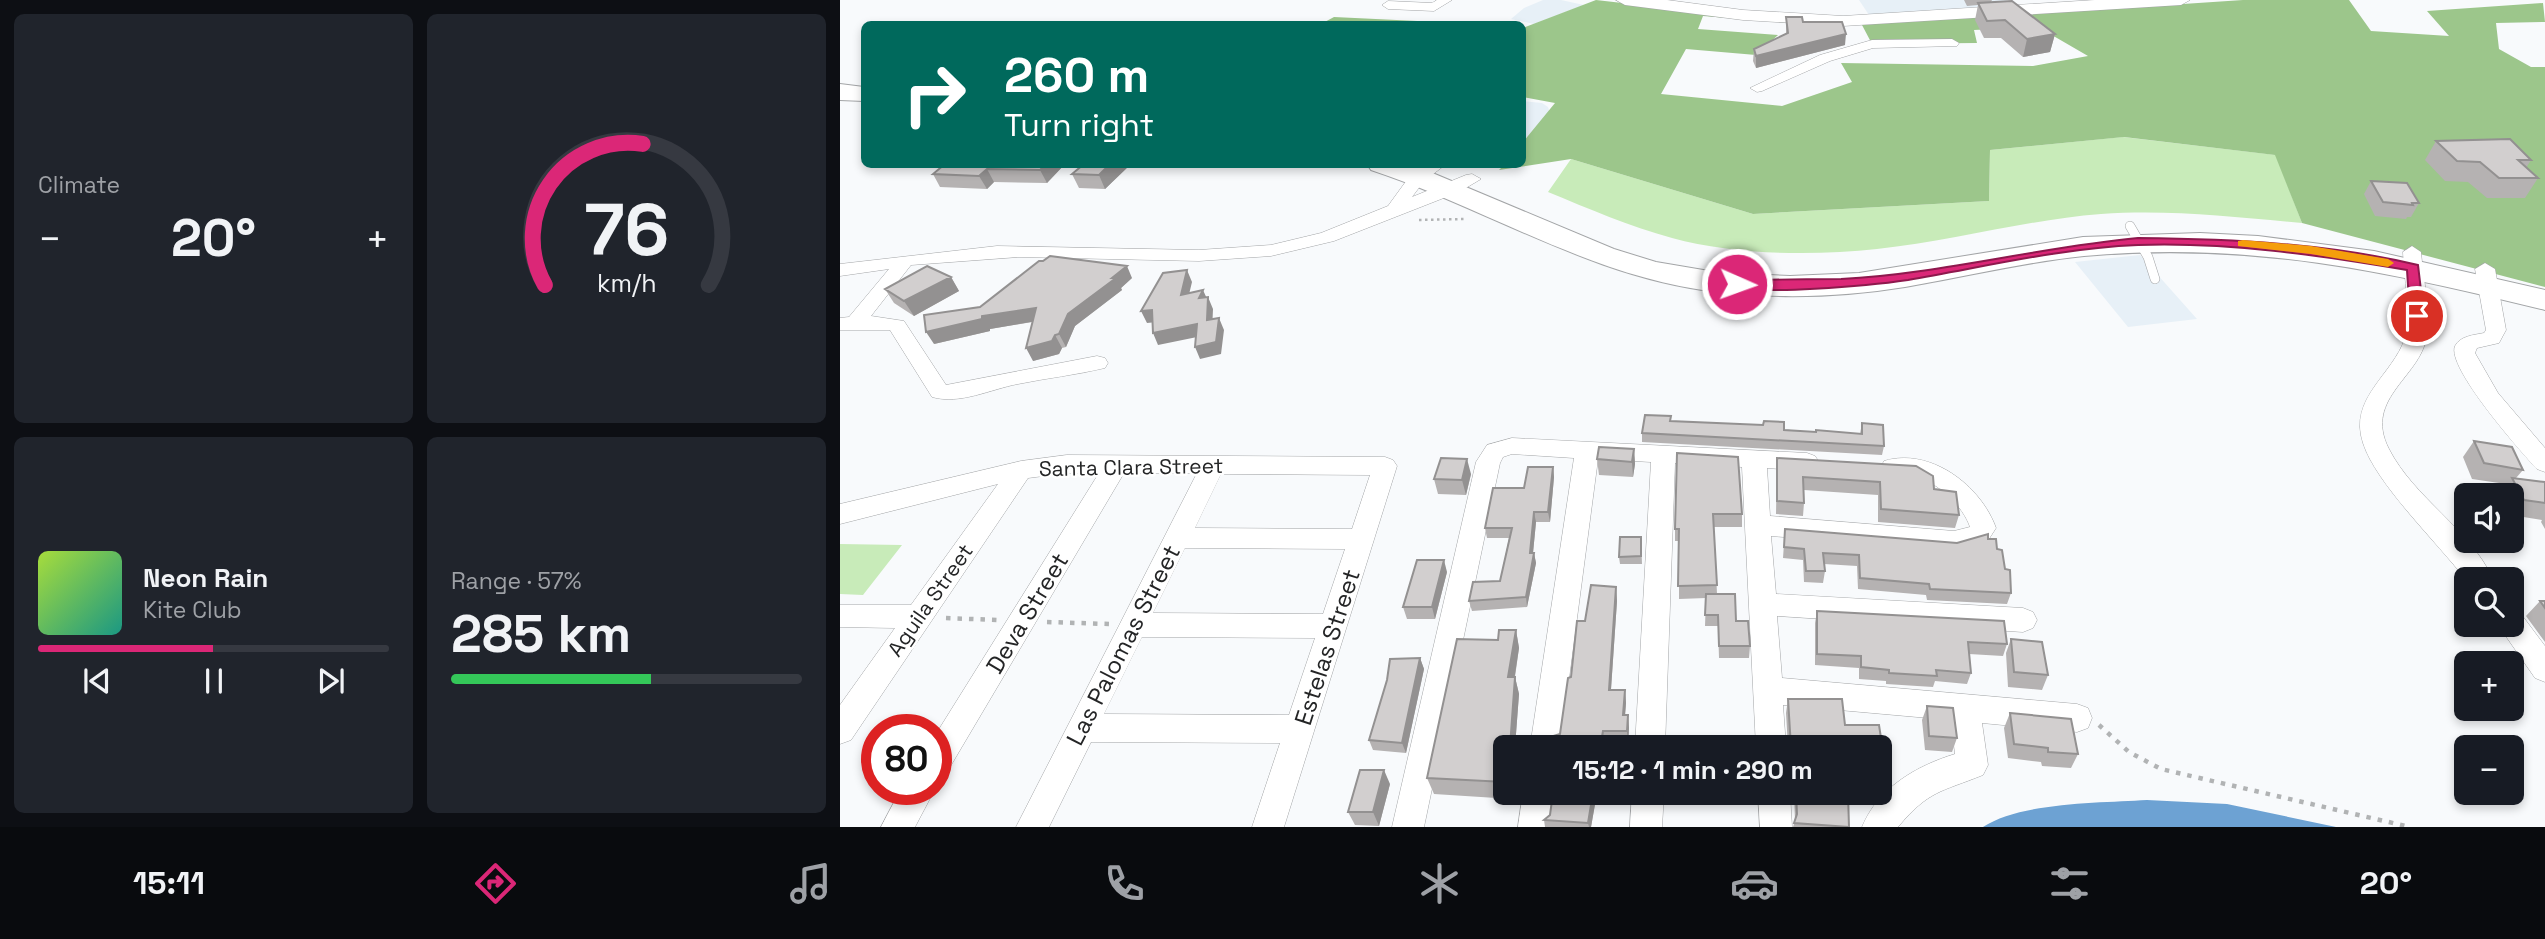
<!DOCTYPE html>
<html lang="en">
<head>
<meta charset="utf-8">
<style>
	:root { --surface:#171b24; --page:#20242c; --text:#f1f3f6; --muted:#9ea1a6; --line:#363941; --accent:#db2777 }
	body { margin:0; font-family:"Space Grotesk",sans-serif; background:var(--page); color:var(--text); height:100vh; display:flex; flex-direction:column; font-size:26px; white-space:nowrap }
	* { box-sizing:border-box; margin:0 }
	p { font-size:23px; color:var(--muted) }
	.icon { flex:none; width:38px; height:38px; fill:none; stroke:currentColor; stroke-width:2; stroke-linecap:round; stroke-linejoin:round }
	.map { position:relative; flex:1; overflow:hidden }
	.panel { display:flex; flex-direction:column; gap:14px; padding:14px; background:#0d0f14; width:840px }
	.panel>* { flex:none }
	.top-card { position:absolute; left:21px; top:21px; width:665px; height:147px; border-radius:10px; box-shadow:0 4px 10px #0003; background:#00695c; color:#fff; overflow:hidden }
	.buttons { position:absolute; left:1614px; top:483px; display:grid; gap:14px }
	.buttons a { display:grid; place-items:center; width:70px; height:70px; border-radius:10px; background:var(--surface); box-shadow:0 4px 10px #0003; font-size:35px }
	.speed { position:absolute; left:21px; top:714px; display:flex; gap:14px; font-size:35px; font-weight:700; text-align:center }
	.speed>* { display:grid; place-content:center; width:91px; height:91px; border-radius:50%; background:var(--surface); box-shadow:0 4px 10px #0003; line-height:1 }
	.speed .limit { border:10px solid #d22; background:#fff; color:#111 }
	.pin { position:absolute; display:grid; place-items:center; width:60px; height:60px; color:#fff; margin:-30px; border:4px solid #fff; border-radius:50%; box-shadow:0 2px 7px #0007 }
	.me { position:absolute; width:77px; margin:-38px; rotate:92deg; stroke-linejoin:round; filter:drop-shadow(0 0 5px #0008) }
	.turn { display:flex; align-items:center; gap:24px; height:147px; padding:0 28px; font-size:32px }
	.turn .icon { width:91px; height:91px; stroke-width:2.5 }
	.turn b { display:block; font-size:49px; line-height:60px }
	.big { font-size:52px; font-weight:800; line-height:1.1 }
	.panel .widget { flex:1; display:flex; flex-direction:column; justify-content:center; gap:10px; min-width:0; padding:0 24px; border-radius:10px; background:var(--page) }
	.panel .dial { align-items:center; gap:0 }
	.dial svg { height:182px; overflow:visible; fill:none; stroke:var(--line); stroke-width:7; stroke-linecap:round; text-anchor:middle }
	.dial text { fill:var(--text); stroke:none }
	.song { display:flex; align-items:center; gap:21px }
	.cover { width:84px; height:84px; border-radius:10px; background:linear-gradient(135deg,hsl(80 70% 55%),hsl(170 70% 35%)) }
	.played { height:7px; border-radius:4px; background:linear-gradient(90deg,var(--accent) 50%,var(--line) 50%) }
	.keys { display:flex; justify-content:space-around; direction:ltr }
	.heat { display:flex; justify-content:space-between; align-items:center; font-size:38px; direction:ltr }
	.charge { height:10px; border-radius:5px; background:linear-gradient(90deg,#34c759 57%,var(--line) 0) }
	.panel .tiles { flex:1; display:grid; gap:14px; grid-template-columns:repeat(2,1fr) }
	.trip { position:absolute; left:653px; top:735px; width:399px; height:70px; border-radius:10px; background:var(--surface); box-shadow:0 4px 10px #0003; font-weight:800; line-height:70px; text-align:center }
	.menu { display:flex; height:112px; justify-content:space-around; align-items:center; background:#090b0e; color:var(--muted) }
	.menu .icon { width:49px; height:49px }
	.menu .selected { color:var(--accent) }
	.menu b { font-size:32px; color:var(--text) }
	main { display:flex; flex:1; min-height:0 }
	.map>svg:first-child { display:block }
	.built { fill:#e7f0f7 }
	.green { fill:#c8ebb9 }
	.forest { fill:#9cc68b; fill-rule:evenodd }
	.water { fill:#6da2d3 }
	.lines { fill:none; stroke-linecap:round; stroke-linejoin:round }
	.lane-casing { stroke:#a3a5a7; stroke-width:10 }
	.street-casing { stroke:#a3a5a7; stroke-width:1 }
	.secondary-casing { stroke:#a3a5a7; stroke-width:1 }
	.highway-casing { stroke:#a3a5a7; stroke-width:2 }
	.path-far1 { stroke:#b1b3b4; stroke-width:2.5; stroke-dasharray:2.5 3.5; stroke-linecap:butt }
	.path { stroke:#b1b3b4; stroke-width:4.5; stroke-dasharray:4.5 7; stroke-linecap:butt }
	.lane { stroke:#fff; stroke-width:9 }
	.street { fill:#fff; fill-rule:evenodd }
	.secondary { fill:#fff; fill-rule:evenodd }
	.highway { fill:#fff; fill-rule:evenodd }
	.wall { fill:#b5b2b2 }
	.shaded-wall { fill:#939191 }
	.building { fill:#d2cfcf; stroke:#939191; stroke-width:2 }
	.route { fill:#db2777; stroke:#8e194d; stroke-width:2 }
	.slow { fill:#f59e0b }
	.labels { text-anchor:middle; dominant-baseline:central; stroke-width:5; stroke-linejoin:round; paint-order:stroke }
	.street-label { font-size:21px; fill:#242526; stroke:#fff }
	.near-street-label { font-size:24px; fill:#242526; stroke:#fff }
</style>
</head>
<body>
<main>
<section class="panel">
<div class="tiles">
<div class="widget"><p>Climate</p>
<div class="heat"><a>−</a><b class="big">20°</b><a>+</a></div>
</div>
<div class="widget dial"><svg viewBox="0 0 100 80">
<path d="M14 69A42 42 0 1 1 86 69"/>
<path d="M14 69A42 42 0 0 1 57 7" stroke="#db2777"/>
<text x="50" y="56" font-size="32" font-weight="700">76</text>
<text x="50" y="72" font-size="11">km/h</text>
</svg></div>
<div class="widget">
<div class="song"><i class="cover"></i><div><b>Neon Rain</b><p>Kite Club</p></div></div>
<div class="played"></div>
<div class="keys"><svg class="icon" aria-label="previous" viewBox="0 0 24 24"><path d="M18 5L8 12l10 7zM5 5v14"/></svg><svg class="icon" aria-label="pause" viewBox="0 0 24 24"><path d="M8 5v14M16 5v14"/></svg><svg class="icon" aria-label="next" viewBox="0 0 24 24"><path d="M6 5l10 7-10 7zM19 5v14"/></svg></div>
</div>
<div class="widget"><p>Range · 57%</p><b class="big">285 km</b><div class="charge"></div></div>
</div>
</section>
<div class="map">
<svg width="1705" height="827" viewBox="0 0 1705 827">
	<rect width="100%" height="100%" fill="#f8fafc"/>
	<!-- built -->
	<path class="built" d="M703,0h18l23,5 -50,19 -23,-5 13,-11z
		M1019,0h147l12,9 -147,9z
		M682,101l20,2 6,4 2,6 -27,28z
		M1300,255l57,64 -69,8 -53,-65z"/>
	<!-- green -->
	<path class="green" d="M1283,137l153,18 26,68c-66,-6 -134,-14 -201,-9 -76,6 -149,27 -224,35 -65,7 -143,6 -205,-11 -43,-12 -83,-29 -124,-46l23,-33 182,55 236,-13 1,-51z
		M0,544l62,1 -39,50 -23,-1z"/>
	<!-- forest -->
	<path class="forest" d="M756,0l193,22 304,-12 150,-10h106l22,31 78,5 -22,-25 116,-8 2,19 -49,1 3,26 32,18h14v220l-243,-64 -27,-68 -151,-18 -134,13 -1,51 -236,13 -182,-55 -72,11 5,-5 18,-1 1,-22 32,-39 -32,-6v-69zM863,16l86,7 73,2 10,19 105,-1 -3,-13 64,-3 50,29 -55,10 -192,-3 11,19 -70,24 -121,-12 25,-45 70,6 22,-20 -80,-6z
		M494,17l104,5 -3,2h-114z"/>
	<!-- water -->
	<path class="water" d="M1307,800l80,4 109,23h-353c38,-25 118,-24 164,-27z"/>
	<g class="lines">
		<defs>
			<path id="lane" d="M1290,226l18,31 7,22"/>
			<path id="street" d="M597,0h15l-18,11 -46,-2 -6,-4 6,-4 44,2z
				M1112,39l7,4 -2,3 -84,2 -43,13 -68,30 -5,1 -7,-4 70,-33 52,-15z
				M586,164l19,1 -21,16 -12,16 54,-22 6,-1 9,5 -22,13 -125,49 -63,15 -72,5 -180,-4 -108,8 -40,51 33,5 42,64 151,-29 8,2 3,5 -3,5c-29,7 -58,10 -87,16 -27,5 -58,21 -86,13l-42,-67h-50v-12l9,-1 40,-48 -49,7v-12l157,-18 202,4 72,-5 50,-12 67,-27 24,-33z
				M1572,246l9,6c2,26 9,55 6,81 -3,43 -65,64 -38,116 25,49 81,80 104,130l-27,1c-28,-37 -90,-96 -103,-137 -15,-45 30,-68 42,-105 6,-17 -1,-66 -2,-86z
				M1645,263l10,6 11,61 -7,13 -22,5 -2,5 23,40 47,55v24l-8,-3c-16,-17 -91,-102 -82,-123 5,-10 19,-11 29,-13l2,-3 -11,-61z
				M672,438l295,15 8,3 4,6 -4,6 -8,3 -40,-3 3,48 184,15 16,-4c-7,-21 -31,-43 -52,-50 -11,-3 -23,-1 -34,-4l-3,-6 3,-6c47,-14 97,25 112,67l-9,14 -33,9 -183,-15 5,58 247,14 10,4 4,8 -4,8 -10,4 -246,-16 5,62 295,26 11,4 4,10 -4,10 -11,4 -95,-9 6,42 -5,10c-42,17 -54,15 -85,52h-36c16,-39 54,-61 93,-73l-4,-34 -168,-15 3,42h-30l-14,-280 -67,-4 -10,284h-30l16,-285 -53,-3 -38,288h-30l44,-289 -62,-4 -9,3 -3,6 -76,364h-32l84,-365 11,-17z
				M227,455l318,2 8,3 4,6 -113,361h-32l28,-84 -189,-1 -42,85h-33l181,-354h-73l-177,299 -11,4v-42l163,-261h-32l-39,5 -177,262 -11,4v-39l55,-77 -55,-1v-22h71l87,-121 -158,40v-20l181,-43zM381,474l149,1 -18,54 -157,-1zM345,548l160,1 -22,65 -170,-1zM302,637l173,1 -26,77 -185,-1z
				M1671,610l10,4 24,32v36l-10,-4 -37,-53h13z
				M61,789h34l-20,38h-34z
				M683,793h32l-5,34h-32z
				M792,793h32l-2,34h-32z
				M918,793h32l2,34h-32z"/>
			<path id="secondary" d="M776,0h51l76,10 100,6 252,-16h95l-9,5 -338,21 -100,-6 -118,-15z"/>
			<path id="highway" d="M0,84l24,3v14l-24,-1z
				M527,164h44l203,85 42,13 65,11 69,3 69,-3 224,-36 117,-4 58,3 116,15 171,39v20c-159,-39 -295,-69 -461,-54 -60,6 -119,21 -179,31 -61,10 -125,12 -187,5 -126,-14 -229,-83 -347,-122z"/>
		</defs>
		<!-- lane casing -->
		<use href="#lane" class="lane-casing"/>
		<!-- street casing -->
		<use href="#street" class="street-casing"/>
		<!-- secondary casing -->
		<use href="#secondary" class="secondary-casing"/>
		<!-- highway casing -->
		<use href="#highway" class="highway-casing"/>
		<!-- path-far1 -->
		<path class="path-far1" d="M579,220l45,-1"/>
		<!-- path -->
		<path class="path" d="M106,618l51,2
			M207,622l62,2
			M1259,725l30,27 32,17 249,58"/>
		<!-- lane -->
		<use href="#lane" class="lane"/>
		<!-- street -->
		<use href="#street" class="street"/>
		<!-- secondary -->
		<use href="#secondary" class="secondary"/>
		<!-- highway -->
		<use href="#highway" class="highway"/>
	</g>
	<!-- wall -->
	<path class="wall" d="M1124,0h28l-1,2 64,32 -5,18 -27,5 -22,-19h-17l-9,-18 3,-15 -11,1z
		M946,17l17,5 42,23 -89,23 -3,-7 1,-12 32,-15z
		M1596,141l95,19 -5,8 12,10 -13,20h-38l-19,-16 -23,-1 -20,-21z
		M105,164h120l-18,19 -53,-1 -7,7 -47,-2 -7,-13z
		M291,164l-26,25 -26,-1 -7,-14z
		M1531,181l48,22 -8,14h-4l-1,2 -31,-3 -11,-22z
		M111,277l8,14 -45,25 -20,-13 -9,-14z
		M292,278l-11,10 1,2 -47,36 -9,21 -4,1 -3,6 -26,7 -1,-39 -42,7v2l-56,13 46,-37z
		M831,421l145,11 44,2 2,-11 22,23 -2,9 -240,-13v-9z
		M1634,441l49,29 -7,8 29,4v47l-4,-7 1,-2 -31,-5v-20h-10l-2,-2 7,-9 -34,-5 -9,-22z
		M794,449l1,15 -2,13 -34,-2 -2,-16z
		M837,453l65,61v13h-28l3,67 19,27 14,25 -1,12h-30l-1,-32h-13l1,-28 -27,1v-58h-4v-12z
		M937,458l157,31 25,26 -4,13 -77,-6v-27l-74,-5v13l-1,13 -27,-2z
		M713,467l1,10 -4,45h-14l-3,31h1l2,10 -9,44 -55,4 -3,-10 31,-20 9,-43h-22l-2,-10 39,-40z
		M631,474l-5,21 -28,-1 -4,-15z
		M945,529l172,14 31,-4 9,10 8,20 6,24 -4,11 -80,-4 -1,-5 -68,-6 -1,-23 -33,-2 1,7 -2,12 -19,-1 -1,-22 -20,-2z
		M801,537l1,27h-22l-1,-7z
		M607,572l-12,47h-28l-4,-12z
		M776,587l1,14 -6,89h14l1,13 -1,12h3l1,13 -1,16h-23l-1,3h-55l11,-13 11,-57 14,-56z
		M1700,601h5v41l-19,-26z
		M977,611l190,33 -4,12 -34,-2 2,19 -4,11 -32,-3 -2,6 -47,-3v-3l-27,-2v-11l-44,-3v-42z
		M676,630l3,18 -4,29 4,17 -4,53h-10v46h8l-1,6 -78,-5 -7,-16 71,-138z
		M1171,639l37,36 -6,15 -34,-3 -2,-34z
		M580,658l4,11 -18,84 -33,-3 -4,-10z
		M948,699h54l3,26h34l4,26 -3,13v-17h-92l-2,-34z
		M1087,706l30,32 -5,14 -27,-2 -3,-30z
		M1170,713l68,41 -7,14 -29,-2 -1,-4 -33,-4 -4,-30z
		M550,784l-11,42 -24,-1 -7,-13z
		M757,793l-6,34h-46l-1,-7 6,-5z
		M954,793h54l1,34h-56l2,-6z"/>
	<!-- shaded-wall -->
	<path class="shaded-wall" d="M1006,34l-1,11 -89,23v-12z
		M1215,34l-5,18 -27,5 4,-18z
		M206,164h19l-18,19 -7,-13z
		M270,164h21l-26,25 -6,-14z
		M147,169l7,13 -7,7 -8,-13z
		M287,266l5,12 -11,10 1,2 -47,36 -9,21 -7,-13 9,-20z
		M347,270l5,12 -6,25 -5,-12z
		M111,277l8,14 -45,25 -10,-15z
		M363,290l5,11 -9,-3z
		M368,297l5,12 -1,23 -5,-12z
		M196,308l7,12 -53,9v2l-56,13 -8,-12 56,-16z
		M312,310l5,12 -10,1 -6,-12z
		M379,318l5,12 -3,24 -21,5 -5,-12z
		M357,324l5,12 -44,9 -5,-12z
		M215,335l7,13 -3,6 -26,7 -7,-13z
		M794,449l1,15 -2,13 -1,-15z
		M627,459l4,15 -5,21 -4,-15z
		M713,467l1,10 -4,45 -2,-10z
		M694,512l2,10 -4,41 -2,-10z
		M694,553l2,10 -9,44 -1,-10z
		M604,560l3,12 -12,47 -3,-12z
		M776,587l1,14 -7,102 -1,-13z
		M676,630l3,18 -7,46 -4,-17z
		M580,658l4,11 -18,84 -4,-10z
		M675,677l4,17 -4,53h-5z
		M785,690l1,13 -2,25 -1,-13z
		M788,715l1,13 -1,16 -1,-13z
		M763,731l1,16h-4z
		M544,770l6,14 -11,42 -6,-14z
		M753,793h4l-6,34h-2l-1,-4z"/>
	<!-- building -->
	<path class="building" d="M1172,1l43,33 -28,5 -22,-19 -18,1 -9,-18z
		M946,17h16l1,5h39l4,12 -90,22 -2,-7 34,-16z
		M1670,139l21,21h-13l20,18h-39l-19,-16 -23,-1 -21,-20z
		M105,164h101l-6,6 -53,-1 -8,7 -46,-2z
		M244,164h26l-11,11 -27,-1z
		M1531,181l36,2 12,20h-7l1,2 -30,-3z
		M210,256l77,10 -15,12h4l-48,36 -9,20 -4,1 -3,6 -26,7 10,-40 -54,8v3l-56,13 -2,-17 56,-8 59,-46h4z
		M87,266l24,11 -47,24 -19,-12z
		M347,270l-6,25 22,-5 -4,8 9,-1 -1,23 12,-2 -3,24 -21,5 2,-23 -44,9 -1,-23 -11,1 22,-38z
		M805,415l26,1 -1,5 93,4 1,-4 20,1v8l32,2v-2l46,4v-11l21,2 1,21 -242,-13z
		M1634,441l38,6 11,23 -39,-7z
		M759,447l35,2 -2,13 -35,-3z
		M837,453l61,4 4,57h-29l4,71 -39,1 1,-57h-4z
		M601,458l26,1 -5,21 -28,-1z
		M937,458l139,8 17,10 1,13 22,3 3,23 -78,-6 -1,-27 -77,-5 1,26 -27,-2z
		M688,467h25l-5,45h-14l-4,41h4l-8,44 -57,4 4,-19 27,-1 12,-53h-27l8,-40h31z
		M1672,478l33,4v21l-21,-3z
		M945,529l172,14 31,-9v5h8l1,10 5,1 3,19 5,1 1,23 -81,-4 -1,-5 -69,-6 -1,-23 -36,-2 2,18h-19l-2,-22 -20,-2z
		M780,537h21v19l-22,1z
		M577,560h27l-12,47h-29z
		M751,585l25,2 -7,103h16l-2,25h5l-1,16h-24l-3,16h-51l1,-10 10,-3 8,-56 3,-1 6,-56h8z
		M866,594h29l1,27h12l2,25h-31l-1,-31h-13z
		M1700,601h5v7z
		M977,611l187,10 3,23 -39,-2 3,31 -35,-3 1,6 -48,-3v-3l-28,-3v-11l-44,-2z
		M659,630h17l-8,47h7l-5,70h-5v35l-78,-4 30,-139 41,1z
		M1171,639l31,3 6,33 -34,-3z
		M580,658l-18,85 -33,-3 18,-60 3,-21z
		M948,699h54l3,26h34l4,26h-3v-4h-89z
		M1087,706l26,2 4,30 -28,-2z
		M1170,713l61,6 7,35 -30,-2v-4l-34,-4z
		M520,770h24l-11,42h-25z
		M713,793h40l-5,30 -44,-3 6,-5z
		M956,793h52l1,34 -55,-4 3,-9z"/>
	<!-- route -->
	<path class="route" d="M1298,238c94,1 188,5 280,27l6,51 -7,4 -7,-4 -3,-46c-89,-15 -178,-28 -269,-25 -77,3 -154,22 -230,35 -27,4 -162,18 -178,4 5,-5 94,-5 111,-5 99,-5 198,-32 297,-41z"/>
	<!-- slow -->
	<path class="slow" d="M1403,240l68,6 77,13 6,4 -6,4 -77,-13 -73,-8v-5z"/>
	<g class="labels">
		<!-- street labels -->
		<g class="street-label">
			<text transform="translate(291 467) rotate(-1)">Santa Clara Street</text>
			<text transform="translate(90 600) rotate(-55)">Aguila Street</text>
		</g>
		<!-- near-street labels -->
		<g class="near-street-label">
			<text transform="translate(187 613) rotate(-59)">Deva Street</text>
			<text transform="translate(283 645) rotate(-63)">Las Palomas Street</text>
			<text transform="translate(487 647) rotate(-72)">Estelas Street</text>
		</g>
	</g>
</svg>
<div class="buttons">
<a><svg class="icon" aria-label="sound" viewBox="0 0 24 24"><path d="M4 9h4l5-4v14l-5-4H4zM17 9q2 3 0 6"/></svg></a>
<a><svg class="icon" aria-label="search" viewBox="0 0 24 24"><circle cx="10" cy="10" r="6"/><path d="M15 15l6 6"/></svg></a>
<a>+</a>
<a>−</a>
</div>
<div class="speed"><div class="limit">80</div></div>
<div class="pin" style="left:1577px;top:316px;background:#d93025"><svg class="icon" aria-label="arrive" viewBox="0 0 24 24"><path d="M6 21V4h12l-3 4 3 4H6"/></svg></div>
<svg class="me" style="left:897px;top:284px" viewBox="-20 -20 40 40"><circle r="17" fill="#db2777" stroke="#fff" stroke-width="3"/><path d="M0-11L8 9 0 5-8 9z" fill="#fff"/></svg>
<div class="trip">15:12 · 1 min · 290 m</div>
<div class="top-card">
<div class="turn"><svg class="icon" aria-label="right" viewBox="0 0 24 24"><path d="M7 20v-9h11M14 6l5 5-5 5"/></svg><div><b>260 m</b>Turn right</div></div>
</div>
</div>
</main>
<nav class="menu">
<b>15:11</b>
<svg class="icon selected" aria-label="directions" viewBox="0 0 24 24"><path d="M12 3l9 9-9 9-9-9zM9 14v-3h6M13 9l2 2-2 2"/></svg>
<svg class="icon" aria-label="music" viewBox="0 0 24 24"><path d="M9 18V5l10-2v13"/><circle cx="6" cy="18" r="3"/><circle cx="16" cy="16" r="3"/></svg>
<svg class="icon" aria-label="phone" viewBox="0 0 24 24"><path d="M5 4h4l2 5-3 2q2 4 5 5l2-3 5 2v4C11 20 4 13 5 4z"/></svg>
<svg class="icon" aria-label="climate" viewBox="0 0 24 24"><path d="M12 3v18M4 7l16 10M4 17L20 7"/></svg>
<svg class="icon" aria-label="car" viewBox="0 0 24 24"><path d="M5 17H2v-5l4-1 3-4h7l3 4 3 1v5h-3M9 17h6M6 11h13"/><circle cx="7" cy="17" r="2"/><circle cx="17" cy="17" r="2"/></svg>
<svg class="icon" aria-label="filters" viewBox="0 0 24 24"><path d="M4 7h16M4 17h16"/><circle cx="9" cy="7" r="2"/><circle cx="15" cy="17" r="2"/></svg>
<b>20°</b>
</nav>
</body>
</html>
